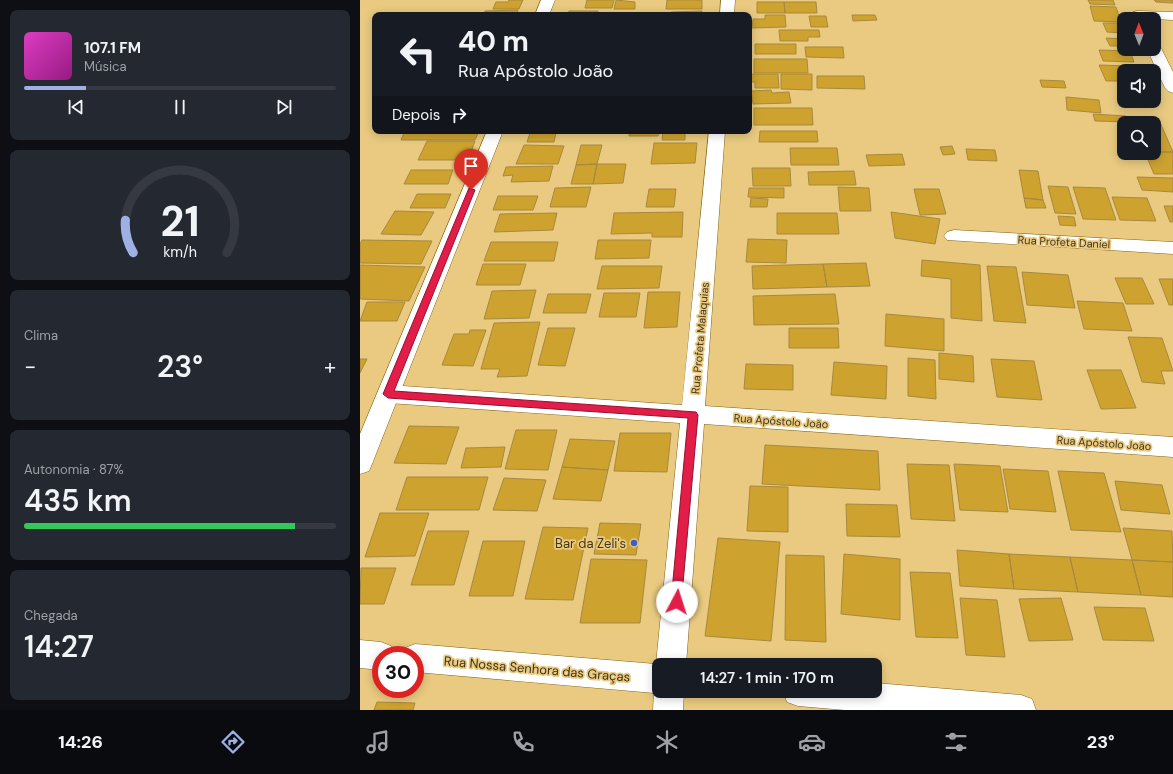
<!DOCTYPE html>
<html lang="pt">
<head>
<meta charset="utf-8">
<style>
	:root { --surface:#171b24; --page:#242831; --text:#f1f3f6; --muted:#9ea1a6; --line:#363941; --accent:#9fb0e4 }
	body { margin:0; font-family:"DM Sans",sans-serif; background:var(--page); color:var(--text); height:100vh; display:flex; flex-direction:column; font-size:15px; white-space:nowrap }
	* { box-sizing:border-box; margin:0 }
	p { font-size:13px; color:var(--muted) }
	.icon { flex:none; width:22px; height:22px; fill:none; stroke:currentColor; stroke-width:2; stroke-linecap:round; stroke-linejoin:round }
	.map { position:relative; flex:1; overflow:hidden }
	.details { display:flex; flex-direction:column; gap:10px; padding:10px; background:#0d0f14; width:360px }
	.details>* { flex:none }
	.guide { position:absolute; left:12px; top:12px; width:380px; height:122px; border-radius:8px; box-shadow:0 2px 10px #0003; background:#171b24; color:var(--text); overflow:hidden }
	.needle { width:26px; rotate:359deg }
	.fabs { position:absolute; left:757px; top:12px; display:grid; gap:8px }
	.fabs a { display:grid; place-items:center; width:44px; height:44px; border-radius:8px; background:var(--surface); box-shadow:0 2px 10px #0003; font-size:20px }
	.speed { position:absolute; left:12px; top:646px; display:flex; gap:8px; font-size:20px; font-weight:700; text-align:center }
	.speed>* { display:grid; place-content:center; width:52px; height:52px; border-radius:50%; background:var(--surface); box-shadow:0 2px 10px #0003; line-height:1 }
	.speed .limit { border:6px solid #d22; background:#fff; color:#111 }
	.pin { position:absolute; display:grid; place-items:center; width:34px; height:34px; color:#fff; margin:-41px -17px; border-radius:50% 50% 50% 0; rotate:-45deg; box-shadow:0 0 4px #0007 }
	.pin .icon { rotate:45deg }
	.me { position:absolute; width:44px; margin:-22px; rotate:5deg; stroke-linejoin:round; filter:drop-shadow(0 0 3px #0008) }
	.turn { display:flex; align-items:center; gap:14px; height:84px; padding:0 20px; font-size:18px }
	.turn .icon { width:52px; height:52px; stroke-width:2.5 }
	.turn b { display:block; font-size:28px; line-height:34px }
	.then { display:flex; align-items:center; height:38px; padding:0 20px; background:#0003; gap:8px; font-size:15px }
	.big { font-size:30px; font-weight:600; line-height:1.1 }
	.details .widget { flex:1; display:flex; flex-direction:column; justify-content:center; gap:6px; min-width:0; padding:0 14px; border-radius:8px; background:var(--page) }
	.details .dial { align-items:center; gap:0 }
	.dial svg { height:104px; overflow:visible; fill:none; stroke:var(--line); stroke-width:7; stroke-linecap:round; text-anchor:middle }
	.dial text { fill:var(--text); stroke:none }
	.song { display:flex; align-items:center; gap:12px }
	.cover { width:48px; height:48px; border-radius:6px; background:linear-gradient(135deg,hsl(310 70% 55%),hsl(310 70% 35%)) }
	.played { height:4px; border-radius:2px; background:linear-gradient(90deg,var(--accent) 20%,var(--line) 20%) }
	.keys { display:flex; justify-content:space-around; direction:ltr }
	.heat { display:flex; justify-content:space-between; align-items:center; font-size:22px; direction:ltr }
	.charge { height:6px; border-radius:3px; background:linear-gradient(90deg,#34c759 87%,var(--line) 0) }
	.trip { position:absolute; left:292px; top:658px; width:230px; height:40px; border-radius:8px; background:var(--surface); box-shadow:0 2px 10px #0003; font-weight:600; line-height:40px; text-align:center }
	.tab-bar { display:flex; height:64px; justify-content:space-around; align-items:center; background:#090b0e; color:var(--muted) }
	.tab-bar .icon { width:28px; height:28px }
	.tab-bar .on { color:var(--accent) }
	.tab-bar b { font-size:18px; color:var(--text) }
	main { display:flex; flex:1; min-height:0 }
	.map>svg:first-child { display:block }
	.building { fill:#cda22f; stroke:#a78940 }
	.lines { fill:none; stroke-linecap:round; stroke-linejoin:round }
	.minor-casing { stroke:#836617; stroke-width:1 }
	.tertiary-casing { stroke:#836617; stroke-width:1 }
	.minor { fill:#fff; fill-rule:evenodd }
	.tertiary { fill:#fff; fill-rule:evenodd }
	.route { fill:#e11d48; stroke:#92132f }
	.poi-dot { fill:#3a5dcf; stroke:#e9ca80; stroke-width:1.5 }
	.labels { text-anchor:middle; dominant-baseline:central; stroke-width:3.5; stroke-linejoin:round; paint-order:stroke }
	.street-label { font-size:11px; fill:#423517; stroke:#e9ca80 }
	.near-poi-label { font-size:13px; fill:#423517; stroke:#e9ca80; text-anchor:end }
	.near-street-label { font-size:13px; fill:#423517; stroke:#e9ca80 }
</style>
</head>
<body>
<main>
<section class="details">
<div class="widget">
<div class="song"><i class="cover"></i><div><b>107.1 FM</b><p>Música</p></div></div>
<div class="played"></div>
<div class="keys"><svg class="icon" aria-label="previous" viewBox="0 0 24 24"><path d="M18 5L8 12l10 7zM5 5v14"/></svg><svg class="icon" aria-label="pause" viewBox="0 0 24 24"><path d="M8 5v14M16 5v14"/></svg><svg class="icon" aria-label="next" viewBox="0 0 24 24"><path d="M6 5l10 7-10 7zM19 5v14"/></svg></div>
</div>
<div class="widget dial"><svg viewBox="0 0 100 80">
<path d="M14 69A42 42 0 1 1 86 69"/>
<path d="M14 69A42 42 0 0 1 8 44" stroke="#9fb0e4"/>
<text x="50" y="56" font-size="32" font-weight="700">21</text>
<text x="50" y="72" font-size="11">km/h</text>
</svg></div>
<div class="widget"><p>Clima</p>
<div class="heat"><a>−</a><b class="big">23°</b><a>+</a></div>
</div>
<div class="widget"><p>Autonomia · 87%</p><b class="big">435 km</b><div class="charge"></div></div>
<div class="widget"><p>Chegada</p><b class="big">14:27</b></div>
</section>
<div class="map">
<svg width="813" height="710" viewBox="0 0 813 710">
	<rect width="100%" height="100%" fill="#e9ca80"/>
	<!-- building -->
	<path class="building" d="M149,0h14l-4,9h-26l3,-7h12z
		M227,0h27l-2,8h-27z
		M256,0l19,2v7h-21z
		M307,0h35v9h-36z
		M728,0h25l2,5 -25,-1z
		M794,0h19v3l-17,-1z
		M397,2h27l1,11h-28z
		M424,2h32l1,11h-32z
		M730,6l26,1 5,15 -27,-1z
		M158,10l-2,5h-33l2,-4z
		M209,11h29l-1,4h-30z
		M342,11v4h-32l1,-3z
		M405,15h20l1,12 -34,1 1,-9h12z
		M492,15h23l2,5 -24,1z
		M449,16h17l2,11h-17z
		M743,23h20l1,10 -17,-1z
		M419,30h40l1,7h-12v4h-28z
		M746,38l18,1v7h-14z
		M395,44h41v10h-41z
		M445,47h38l1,11 -38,-1z
		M739,50l31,1 4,11 -31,-1z
		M394,59h53l1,14h-54z
		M739,65l33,1 2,5h-10v10h-18z
		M389,74h29l1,14h-24v-6h-6z
		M421,74h31v16l-31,-1z
		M457,76h47l1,13 -48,-1z
		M680,80l24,1 2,7 -24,-1z
		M411,90l1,3 17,-1 2,11 -38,1 -2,-13z
		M706,97l33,3 2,13 -34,-3z
		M394,108h58l1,17h-59z
		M733,114l33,2 3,6 -34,-1z
		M771,119l28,1 14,32h-19v-29h-21z
		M45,131h74l-4,9h-74z
		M269,131h30l-1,5h-29z
		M303,131h22v9h-23z
		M400,131h57l1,11h-59z
		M170,133h26l-2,9h-27z
		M67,141h48l-7,19h-50z
		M294,143h43l-2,20 -44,1z
		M164,145l40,1 -6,18h-42z
		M221,145h21l-5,19 -21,1z
		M592,146l3,8 -12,1 -3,-8z
		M430,148h47l2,17h-48z
		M606,149l29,1 2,11 -29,-1z
		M794,152h19v22h-19l-9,-21z
		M542,154l3,11 -36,1 -3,-11z
		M237,164h29l-3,19 -30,1z
		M237,164l-4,20h-22l5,-19z
		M193,166l-4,15 -38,1 2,-7 -10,1 3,-9z
		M392,168h38l1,18h-38z
		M51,170h42l-5,14h-44z
		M659,170l19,1 5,29 -19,-2z
		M494,171l2,14h-47l-1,-13z
		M777,177l36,1v14l-31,-2z
		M688,186l20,1 8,27 -21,-1z
		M231,187l-5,20h-36l5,-19z
		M478,187l31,1 2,23h-31z
		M713,187l32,1 11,32 -33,-1z
		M389,188h35v10l-36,-1z
		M289,189h27l-2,18h-28z
		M554,189h25l7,25 -26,1z
		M57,194h34l-6,14h-35z
		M138,196h40l-5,14h-40z
		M752,197l35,1 9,23 -36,-1z
		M391,198l17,1 -1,8h-17z
		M664,198l19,2 3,8h-20z
		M804,206h9v16h-3z
		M35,211l39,1 -13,23 -40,-1z
		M323,212l-1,25h-30v-4l-41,1 3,-21z
		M531,212l49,7 -5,25 -40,-6z
		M197,213l-4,17 -59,2 6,-18z
		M417,213h60l2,21h-62z
		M698,216l16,1 2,9 -16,-1z
		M388,239l39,1 -1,23 -40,-1z
		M2,240l70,1 -11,23 -61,-1v-19z
		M238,240h53l-2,18 -54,1z
		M131,242h67l-4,19h-70z
		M562,260l58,5 2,56 -31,-3v-39l-30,-3z
		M506,263l4,23 -43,1 -4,-23z
		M123,264h43l-6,21h-44z
		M463,264l4,23 -74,2 -1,-23z
		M0,265l65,2 -16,34 -49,-2z
		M242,266h60l-3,22 -62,1z
		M627,266l29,1 10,56 -32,-2z
		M662,272l46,3 7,33 -48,-3z
		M755,278h27l12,26h-28z
		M799,279h14v26h-4z
		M176,290l-7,28 -45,1 8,-28z
		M288,292h32l-3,35 -33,1z
		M244,293h36l-4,24h-37z
		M188,294h43l-5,19h-43z
		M475,294l4,30 -85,1 -1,-29z
		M717,301l46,2 9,28 -48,-2z
		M7,302h38l-8,19h-37z
		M526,314l58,5v32l-59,-5z
		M180,322l-13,54 -30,1 3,-8h-19l13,-46z
		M188,328h27l-10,38 -27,-1z
		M429,328h49l1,20h-50z
		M110,330h16l-13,36 -31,-1 12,-31h15z
		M768,337l34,1 11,33h-12l4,13 -23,-2z
		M579,353l34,3 1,26 -35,-3z
		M548,358l27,2 1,39 -28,-3z
		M0,359h7l-7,14z
		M631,359l43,2 8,39 -45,-3z
		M474,362l53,4 -1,33 -55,-4z
		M386,364l47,1v25l-49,-1z
		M727,370h34l15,38 -35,1z
		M49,426l50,1 -13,37 -52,-1z
		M156,430h41l-9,40 -43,-1z
		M260,433h51l-4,39 -53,-1z
		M210,439l45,2 -7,29 -46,-3z
		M405,445l113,6 2,39 -118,-6z
		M145,447l-4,20 -40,1 5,-20z
		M547,464l42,1 6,56 -44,-2z
		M594,464l46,2 8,46 -48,-2z
		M202,467l46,3 -7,31 -48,-2z
		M643,469l45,2 8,41 -46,-3z
		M698,471l46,2 17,59 -50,-2z
		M47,477h81l-9,33h-83z
		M144,478l42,2 -9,31 -44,-1z
		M755,481l47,4 8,29 -49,-4z
		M390,486l38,1v45l-41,-1z
		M486,504l51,1 3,32 -53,-1z
		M20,513h49l-14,43 -50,1z
		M240,523l41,1 -5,31 -42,-1z
		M183,527l45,1 -15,72 -48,-1z
		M763,528l49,3 1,31 -41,-2z
		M68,531h41l-15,54h-43z
		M358,538l62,4 -9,99 -66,-5z
		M123,541h42l-12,55h-44z
		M597,550l52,4 5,35 -54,-3z
		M484,554l56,5v61l-59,-6z
		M649,554l61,3 8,35 -64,-3z
		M426,555l38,1 2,86 -41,-2z
		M710,557l62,3 9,35 -63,-3z
		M231,559l56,1 -7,63h-60z
		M772,560l41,2v35l-32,-2z
		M1,568h35l-12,36h-24z
		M550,572l40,1 8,65 -42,-1z
		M600,598l37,2 8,57 -39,-2z
		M701,598l12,42 -44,1 -10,-42z
		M734,607l51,1 9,33 -51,-1z
		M17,702l38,1 -2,7h-39z"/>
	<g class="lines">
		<defs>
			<path id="minor" d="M361,0h14l-1,15h-14z
				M778,11l35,1v8l-40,-2 -2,-3 2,-3z
				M794,44l5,1 2,3 12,24v21l-5,-2 -3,-3 -18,-39h7z
				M349,131h16l-20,275 468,31v20l-469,-33 -18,241h-27v26h25l-1,19h-30l1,-17 -239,-21v-17h-13l3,-7 10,-4 241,20 24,-241 -292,-20 -8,-3 -3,-6 3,-6 8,-3 294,20z
				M594,230l219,12v12l-226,-14 -3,-4 3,-4z
				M0,640l21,2 10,4 4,9h-14v15l-21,-2z
				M515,683l146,12 11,4 4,11h-191l-47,-4 -11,-4 -4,-11h92z"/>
			<path id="tertiary" d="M181,0h14l-6,15h-14z
				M127,131h16l-131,333 -3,7 -9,3v-40z"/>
		</defs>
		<!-- minor casing -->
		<use href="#minor" class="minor-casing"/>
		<!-- tertiary casing -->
		<use href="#tertiary" class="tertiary-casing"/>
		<!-- minor -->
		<use href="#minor" class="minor"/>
		<!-- tertiary -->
		<use href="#tertiary" class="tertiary"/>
	</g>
	<!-- route -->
	<path class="route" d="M109,188l6,2 -81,201 302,21 2,3 -17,191 -4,2 -4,-2 -2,-4 17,-184 -300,-20 -5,-4z"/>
	<!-- markers -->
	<circle class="poi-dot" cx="274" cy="543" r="4"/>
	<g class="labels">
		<!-- street labels -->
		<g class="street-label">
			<text transform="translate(704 242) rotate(3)">Rua Profeta Daniel</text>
			<text transform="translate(340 338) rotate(-85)">Rua Profeta Malaquias</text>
			<text transform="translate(421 421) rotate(4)">Rua Apóstolo João</text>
			<text transform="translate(744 443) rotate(4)">Rua Apóstolo João</text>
		</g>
		<!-- near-poi labels -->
		<g class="near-poi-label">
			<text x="266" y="543">Bar da Zeli's</text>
		</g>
		<!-- near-street labels -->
		<g class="near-street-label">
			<text transform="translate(177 669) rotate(5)">Rua Nossa Senhora das Graças</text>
		</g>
	</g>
</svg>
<div class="fabs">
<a><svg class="needle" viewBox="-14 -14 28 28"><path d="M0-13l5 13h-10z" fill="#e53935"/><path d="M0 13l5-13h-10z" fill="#9ea1a6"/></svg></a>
<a><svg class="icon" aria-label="sound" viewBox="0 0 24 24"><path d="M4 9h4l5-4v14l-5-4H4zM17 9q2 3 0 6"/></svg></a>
<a><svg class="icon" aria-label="search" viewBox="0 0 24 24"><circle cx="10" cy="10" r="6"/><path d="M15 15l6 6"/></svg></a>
</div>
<div class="speed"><div class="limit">30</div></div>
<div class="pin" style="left:111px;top:190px;background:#d93025"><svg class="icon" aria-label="arrive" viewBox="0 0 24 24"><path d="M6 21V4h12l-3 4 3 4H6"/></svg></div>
<svg class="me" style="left:317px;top:602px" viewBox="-20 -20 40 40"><circle r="19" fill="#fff"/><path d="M0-13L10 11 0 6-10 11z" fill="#e11d48"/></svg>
<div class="trip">14:27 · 1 min · 170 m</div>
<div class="guide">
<div class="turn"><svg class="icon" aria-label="left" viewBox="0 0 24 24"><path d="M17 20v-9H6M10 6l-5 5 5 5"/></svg><div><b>40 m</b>Rua Apóstolo João</div></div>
<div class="then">Depois<svg class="icon" aria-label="right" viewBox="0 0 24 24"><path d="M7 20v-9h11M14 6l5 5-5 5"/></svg></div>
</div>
</div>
</main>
<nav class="tab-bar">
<b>14:26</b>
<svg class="icon on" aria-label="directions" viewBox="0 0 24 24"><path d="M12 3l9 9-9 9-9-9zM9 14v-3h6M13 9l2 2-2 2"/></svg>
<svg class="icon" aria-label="music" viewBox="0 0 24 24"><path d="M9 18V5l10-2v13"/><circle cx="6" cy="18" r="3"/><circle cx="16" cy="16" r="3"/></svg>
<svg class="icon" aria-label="phone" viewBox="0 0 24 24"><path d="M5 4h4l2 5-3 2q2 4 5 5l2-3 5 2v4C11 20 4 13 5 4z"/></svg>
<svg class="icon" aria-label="climate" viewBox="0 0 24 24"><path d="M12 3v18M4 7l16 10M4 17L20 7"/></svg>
<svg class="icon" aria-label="car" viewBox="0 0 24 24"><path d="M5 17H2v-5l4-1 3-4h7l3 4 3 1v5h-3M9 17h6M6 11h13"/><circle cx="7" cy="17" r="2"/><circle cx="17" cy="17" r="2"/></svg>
<svg class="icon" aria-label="filters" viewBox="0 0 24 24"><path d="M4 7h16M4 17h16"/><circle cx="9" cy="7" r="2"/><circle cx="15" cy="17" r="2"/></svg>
<b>23°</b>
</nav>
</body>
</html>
